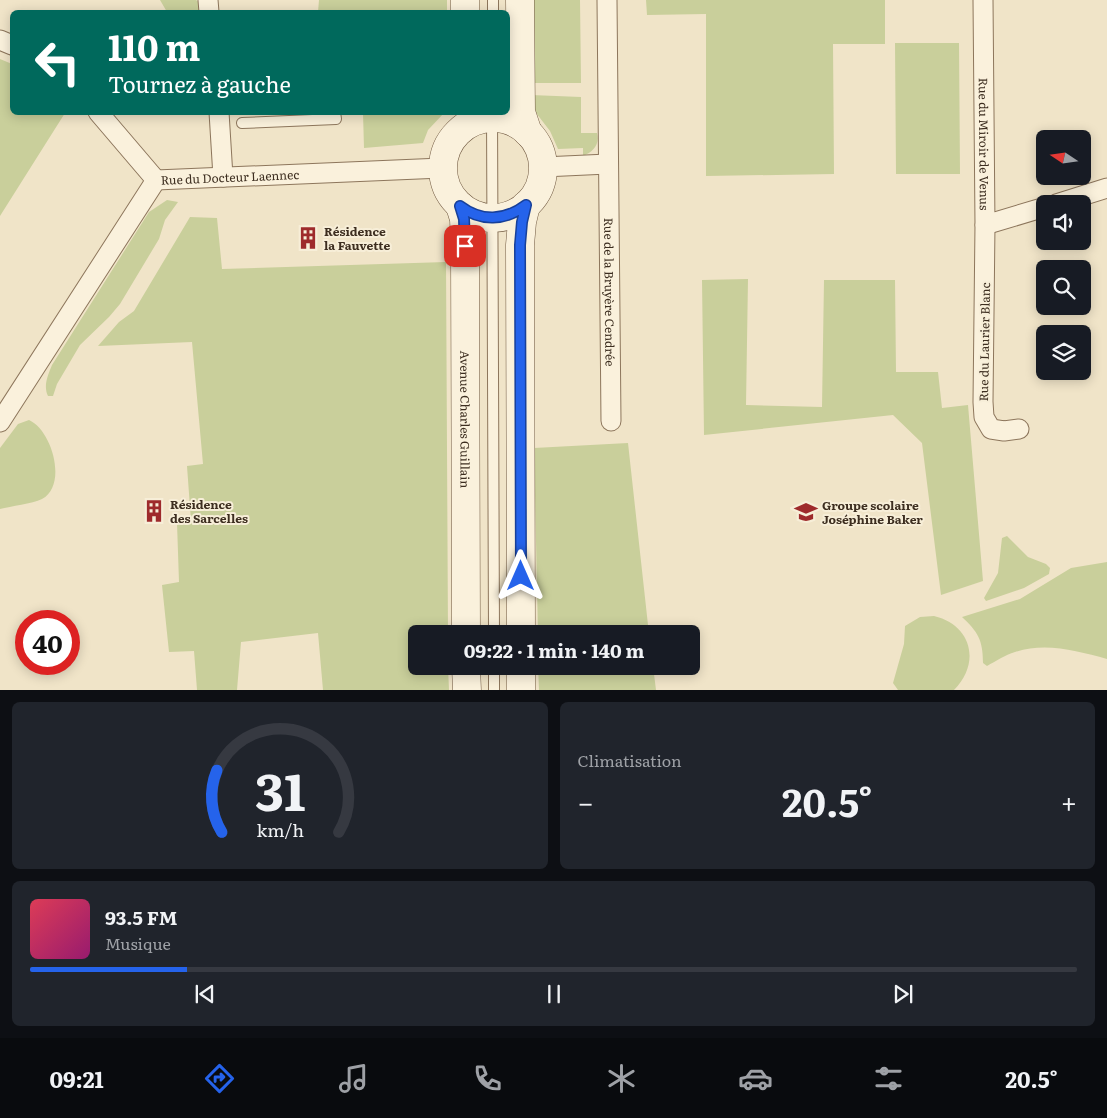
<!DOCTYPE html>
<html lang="fr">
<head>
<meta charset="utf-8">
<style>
	:root { --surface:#171b24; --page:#20242c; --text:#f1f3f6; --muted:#9ea1a6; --line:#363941; --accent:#2563eb }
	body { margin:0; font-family:Literata,serif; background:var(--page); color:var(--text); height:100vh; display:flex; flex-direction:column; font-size:19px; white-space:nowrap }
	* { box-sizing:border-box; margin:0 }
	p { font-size:16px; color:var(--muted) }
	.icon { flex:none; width:28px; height:28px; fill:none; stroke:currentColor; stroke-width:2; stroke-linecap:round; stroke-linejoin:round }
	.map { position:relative; height:690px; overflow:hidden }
	.side { display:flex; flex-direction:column; gap:12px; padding:12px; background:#0d0f14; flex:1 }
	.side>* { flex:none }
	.guide { position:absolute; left:10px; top:10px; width:500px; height:105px; border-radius:8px; box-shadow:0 2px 12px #0003; background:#00695c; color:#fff; overflow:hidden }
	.needle { width:32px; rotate:283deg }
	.buttons { position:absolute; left:1036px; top:130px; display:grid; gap:10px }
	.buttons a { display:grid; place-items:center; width:55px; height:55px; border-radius:8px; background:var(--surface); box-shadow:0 2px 12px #0003; font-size:25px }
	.speed { position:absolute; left:15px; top:610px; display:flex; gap:10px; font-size:25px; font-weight:700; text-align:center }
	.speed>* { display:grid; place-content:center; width:65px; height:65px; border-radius:50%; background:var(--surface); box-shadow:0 2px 12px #0003; line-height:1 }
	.speed .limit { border:8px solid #d22; background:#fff; color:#111 }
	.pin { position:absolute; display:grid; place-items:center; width:42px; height:42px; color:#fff; margin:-21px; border-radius:10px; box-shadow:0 2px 8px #0006 }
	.me { position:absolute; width:55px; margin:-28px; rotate:0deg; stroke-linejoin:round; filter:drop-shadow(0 0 4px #0008) }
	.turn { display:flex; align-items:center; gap:18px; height:105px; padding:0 15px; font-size:22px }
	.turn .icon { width:65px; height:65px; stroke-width:2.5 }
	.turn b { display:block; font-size:35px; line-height:42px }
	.big { font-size:38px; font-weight:700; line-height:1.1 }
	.side .card { flex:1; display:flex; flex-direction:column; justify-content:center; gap:8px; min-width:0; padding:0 18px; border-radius:8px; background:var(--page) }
	.side .dial { align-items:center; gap:0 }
	.dial svg { height:130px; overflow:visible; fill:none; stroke:var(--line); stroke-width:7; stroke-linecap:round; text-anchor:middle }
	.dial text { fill:var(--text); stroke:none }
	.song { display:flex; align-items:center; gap:15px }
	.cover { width:60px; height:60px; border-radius:8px; background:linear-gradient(135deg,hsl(350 70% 55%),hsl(320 70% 35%)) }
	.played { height:5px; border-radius:2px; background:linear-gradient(90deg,var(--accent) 15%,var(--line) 15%) }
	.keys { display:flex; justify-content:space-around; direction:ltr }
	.heat { display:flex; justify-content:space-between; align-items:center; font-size:28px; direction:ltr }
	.side .tiles { flex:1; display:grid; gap:12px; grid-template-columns:1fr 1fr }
	.card:last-child { grid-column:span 2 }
	.trip { position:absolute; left:408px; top:625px; width:292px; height:50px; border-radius:8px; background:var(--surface); box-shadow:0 2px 12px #0003; font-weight:700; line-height:50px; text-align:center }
	.menu { display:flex; height:80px; justify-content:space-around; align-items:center; background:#090b0e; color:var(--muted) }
	.menu .icon { width:35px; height:35px }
	.menu .current { color:var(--accent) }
	.menu b { font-size:22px; color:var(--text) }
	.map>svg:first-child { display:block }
	.green { fill:#c9cf9b }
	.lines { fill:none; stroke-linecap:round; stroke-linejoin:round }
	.lane-casing { stroke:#8d765c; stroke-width:12 }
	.street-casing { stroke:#8d765c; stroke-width:21 }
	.secondary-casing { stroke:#6f573f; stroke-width:29 }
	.lane { stroke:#faf1dc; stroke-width:10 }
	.street { stroke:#faf1dc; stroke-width:19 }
	.secondary { stroke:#faf1dc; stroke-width:28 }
	.route-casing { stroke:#184099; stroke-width:12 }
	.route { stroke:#2563eb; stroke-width:9 }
	.labels { text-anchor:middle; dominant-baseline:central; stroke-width:4; stroke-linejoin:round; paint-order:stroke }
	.street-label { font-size:12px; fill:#3d2e20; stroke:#f7eed8 }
	.poi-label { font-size:12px; font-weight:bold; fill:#3d2e20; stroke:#f7eed8; text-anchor:start }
</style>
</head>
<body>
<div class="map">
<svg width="1107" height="691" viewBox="0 0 1107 691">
	<rect width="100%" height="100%" fill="#f0e4c8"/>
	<!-- green -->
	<path class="green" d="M160,0h36l4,3v9h-33z
		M319,0h128v12h-129z
		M531,0h49l1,83h-50z
		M646,0h239v44h-52l1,130 -128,2v-162l-59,1z
		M895,43h64l1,131h-64z
		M0,59l12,5v48l53,1 -65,103z
		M531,95l50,2v36h16c3,12 -4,19 -14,23v-8l-25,1 -8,-18 -17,-22z
		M363,113v-1l81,1 -16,17 -5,13 -59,5z
		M167,200l11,2 -13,18 -6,19 -39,65 -11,13 -29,28 -23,39 -4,12h-5c-5,-10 0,-21 4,-31l97,-153z
		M190,217l27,1 5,51 224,-7 2,372h-32v32h32l1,24h-126l-5,-57 -77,9 -4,48h-40l-3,-39 -25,1 -7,-67 17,-3 -2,-59 14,-2 -4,-55 16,-2 -11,-122 -94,4 21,-24 15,-11z
		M748,279l-2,126 76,2 2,-127h71l1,92h42l4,36 26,-3 15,176 -42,14 -19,-152 -29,-28 -189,20 -2,-155z
		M29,420c23,10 39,65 13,79 -10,5 -31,7 -42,10v-61l18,-24z
		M628,443l21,191h-111l-4,-186z
		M1007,536l21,21 18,7 4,4 -1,6 -25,14 -38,13 -2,-3 14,-25 4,-35z
		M1107,562v97c-30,-8 -61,-17 -92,-7 -10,3 -19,9 -28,14l-4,-3c0,-23 -5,-31 -21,-46l58,-18 51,-31z
		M934,616c38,9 47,47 20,74h-56l-5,-7 11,-39 1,-18 15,-9z
		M538,666h115l3,24h-117z"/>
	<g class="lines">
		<defs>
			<path id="lane" d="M493,12v-12
				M492,112l2,522
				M242,123l94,-4 -1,-7
				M494,666v25"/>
			<g id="street">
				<path d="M208,0l1,12"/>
				<path id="s1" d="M607,0l4,421"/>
				<path id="s2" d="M983,0l2,225 60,-18"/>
				<path d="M0,40l12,5"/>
				<path d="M98,112l58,68"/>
				<path d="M219,112l4,65"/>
				<path d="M543,167l65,-3"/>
				<path id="s3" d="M156,180l286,-12"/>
				<path d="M1056,204l51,-16"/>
				<path d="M985,225l-2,177 1,15 7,12 13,2 15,-2"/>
				<path d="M0,422l156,-242"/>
			</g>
			<g id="secondary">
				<path d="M465,0v12"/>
				<path d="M520,0l1,112 7,21"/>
				<circle cx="493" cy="168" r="50"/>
				<path id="s4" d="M460,206l4,13 1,27 1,388"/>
				<path d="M521,634l-1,-389 2,-23 4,-17"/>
				<path d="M466,666l1,25"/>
				<path d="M521,666v25"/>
			</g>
		</defs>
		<!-- lane casing -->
		<use href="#lane" class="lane-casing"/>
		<!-- street casing -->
		<use href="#street" class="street-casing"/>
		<!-- secondary casing -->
		<use href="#secondary" class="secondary-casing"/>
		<!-- lane -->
		<use href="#lane" class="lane"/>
		<!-- street -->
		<use href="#street" class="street"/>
		<!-- secondary -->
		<use href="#secondary" class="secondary"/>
	</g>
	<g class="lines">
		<defs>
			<path id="route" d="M465,246l-1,-27 -4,-13c21,16 45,15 66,-1l-4,17 -2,23 1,331"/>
		</defs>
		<!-- route casing -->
		<use href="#route" class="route-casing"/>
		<!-- route -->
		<use href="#route" class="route"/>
	</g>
	<!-- icons -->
	<defs>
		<symbol id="building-bare" viewBox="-9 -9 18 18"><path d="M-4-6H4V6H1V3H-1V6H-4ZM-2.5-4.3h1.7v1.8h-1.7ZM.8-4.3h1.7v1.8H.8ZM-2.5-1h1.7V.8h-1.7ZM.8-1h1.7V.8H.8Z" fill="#9e2a2b" stroke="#f7eed8" stroke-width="2.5" paint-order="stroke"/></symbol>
		<symbol id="school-bare" viewBox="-9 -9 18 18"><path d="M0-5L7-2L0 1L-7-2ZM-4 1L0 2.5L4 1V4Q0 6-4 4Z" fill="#9e2a2b" stroke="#f7eed8" stroke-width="2.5" paint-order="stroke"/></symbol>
	</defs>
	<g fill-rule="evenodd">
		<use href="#building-bare" x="292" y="222" width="32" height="32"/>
		<use href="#building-bare" x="138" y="495" width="32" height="32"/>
		<use href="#school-bare" x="790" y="496" width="32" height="32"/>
	</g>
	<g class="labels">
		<!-- street labels -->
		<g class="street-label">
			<text stroke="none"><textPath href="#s2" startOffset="144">Rue du Miroir de Venus</textPath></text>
			<text stroke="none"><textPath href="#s3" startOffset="74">Rue du Docteur Laennec</textPath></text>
			<text stroke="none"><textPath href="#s1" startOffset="292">Rue de la Bruyère Cendrée</textPath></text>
			<text transform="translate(984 342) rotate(-89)">Rue du Laurier Blanc</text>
			<text stroke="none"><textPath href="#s4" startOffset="214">Avenue Charles Guillain</textPath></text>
		</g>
		<!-- poi labels -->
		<g class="poi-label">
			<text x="324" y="231">Résidence<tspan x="324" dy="14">la Fauvette</tspan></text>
			<text x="170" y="504">Résidence<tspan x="170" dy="14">des Sarcelles</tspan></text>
			<text x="822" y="505">Groupe scolaire<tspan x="822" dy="14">Joséphine Baker</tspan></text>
		</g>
	</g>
</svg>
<div class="buttons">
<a><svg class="needle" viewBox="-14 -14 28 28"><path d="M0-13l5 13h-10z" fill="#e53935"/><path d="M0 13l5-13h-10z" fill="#9ea1a6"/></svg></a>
<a><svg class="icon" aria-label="sound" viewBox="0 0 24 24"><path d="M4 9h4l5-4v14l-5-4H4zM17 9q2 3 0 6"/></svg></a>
<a><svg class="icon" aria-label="search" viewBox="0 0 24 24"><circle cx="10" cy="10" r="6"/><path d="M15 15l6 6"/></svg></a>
<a><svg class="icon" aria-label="layers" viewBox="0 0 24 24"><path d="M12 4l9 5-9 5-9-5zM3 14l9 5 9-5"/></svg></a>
</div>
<div class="speed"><div class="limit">40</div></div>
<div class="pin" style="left:465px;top:246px;background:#d93025"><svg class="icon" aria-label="arrive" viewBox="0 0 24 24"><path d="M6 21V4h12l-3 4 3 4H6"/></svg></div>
<svg class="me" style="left:521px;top:576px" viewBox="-20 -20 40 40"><path d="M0-17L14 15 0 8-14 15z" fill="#2563eb" stroke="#fff" stroke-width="4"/></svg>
<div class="trip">09:22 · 1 min · 140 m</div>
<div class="guide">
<div class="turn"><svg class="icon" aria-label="left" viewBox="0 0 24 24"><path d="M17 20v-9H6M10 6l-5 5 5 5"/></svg><div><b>110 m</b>Tournez à gauche</div></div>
</div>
</div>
<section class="side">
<div class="tiles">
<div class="card dial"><svg viewBox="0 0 100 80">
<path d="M14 69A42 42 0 1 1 86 69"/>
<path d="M14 69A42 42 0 0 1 11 31" stroke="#2563eb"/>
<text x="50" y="56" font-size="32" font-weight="700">31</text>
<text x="50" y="72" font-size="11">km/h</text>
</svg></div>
<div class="card"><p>Climatisation</p>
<div class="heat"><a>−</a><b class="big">20.5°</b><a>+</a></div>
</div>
<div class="card">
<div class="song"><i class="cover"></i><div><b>93.5 FM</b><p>Musique</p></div></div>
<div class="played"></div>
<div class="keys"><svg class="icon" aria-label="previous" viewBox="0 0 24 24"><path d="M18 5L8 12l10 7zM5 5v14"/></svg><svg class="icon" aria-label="pause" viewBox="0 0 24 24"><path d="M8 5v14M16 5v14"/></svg><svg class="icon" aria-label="next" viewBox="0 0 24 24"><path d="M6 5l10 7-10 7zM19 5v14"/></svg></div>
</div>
</div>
</section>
<nav class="menu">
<b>09:21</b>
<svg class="icon current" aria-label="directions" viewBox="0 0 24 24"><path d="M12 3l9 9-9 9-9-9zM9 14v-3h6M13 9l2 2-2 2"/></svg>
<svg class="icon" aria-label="music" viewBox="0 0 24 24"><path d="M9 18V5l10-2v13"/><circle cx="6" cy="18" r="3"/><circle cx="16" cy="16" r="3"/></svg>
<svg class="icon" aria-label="phone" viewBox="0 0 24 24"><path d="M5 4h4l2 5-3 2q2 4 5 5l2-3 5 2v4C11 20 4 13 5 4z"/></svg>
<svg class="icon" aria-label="climate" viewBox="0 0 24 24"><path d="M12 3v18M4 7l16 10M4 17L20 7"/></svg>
<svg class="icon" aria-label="car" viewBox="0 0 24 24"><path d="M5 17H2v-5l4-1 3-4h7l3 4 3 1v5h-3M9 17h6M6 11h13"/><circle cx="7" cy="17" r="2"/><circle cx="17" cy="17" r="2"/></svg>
<svg class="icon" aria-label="filters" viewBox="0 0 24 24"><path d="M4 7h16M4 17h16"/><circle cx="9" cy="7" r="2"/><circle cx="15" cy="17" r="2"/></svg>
<b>20.5°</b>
</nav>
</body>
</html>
